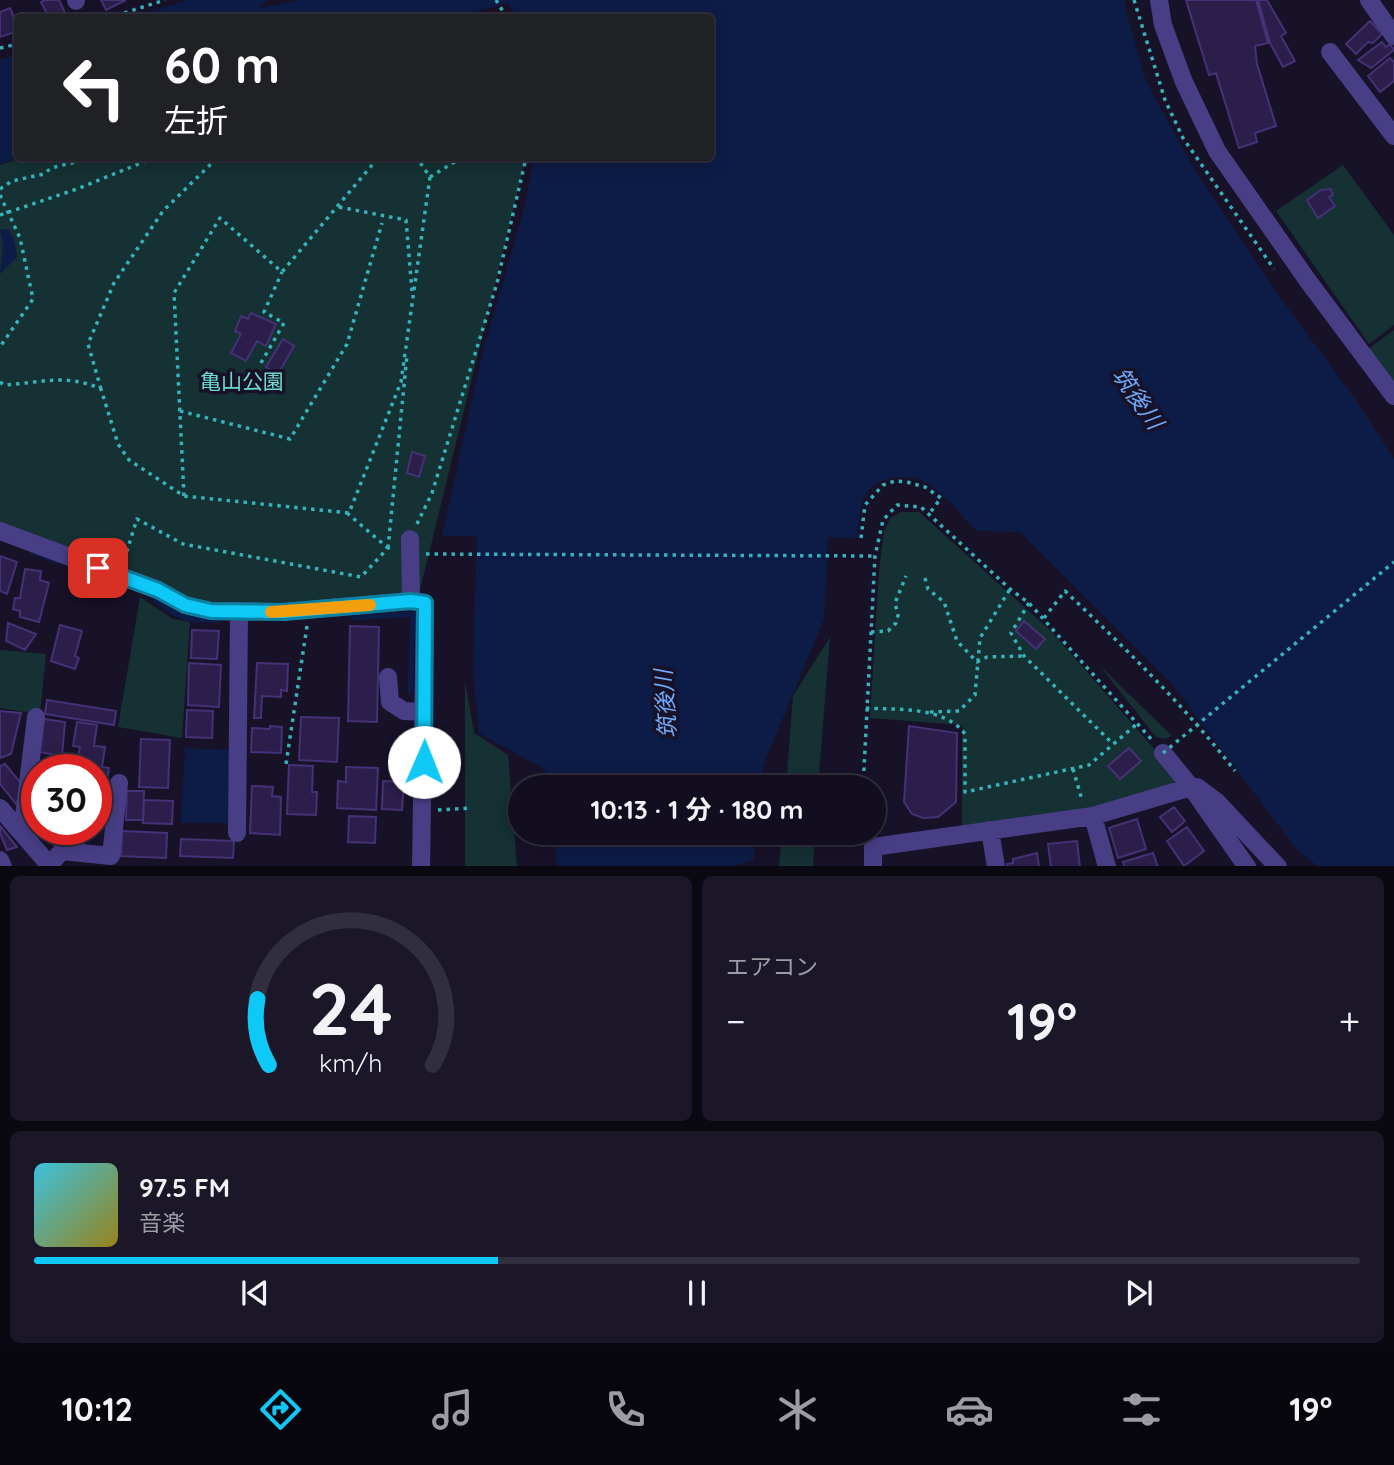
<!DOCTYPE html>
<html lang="ja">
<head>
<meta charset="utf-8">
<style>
	:root { --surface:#120e1f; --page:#1b1728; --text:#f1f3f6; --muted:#9c9ca4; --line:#312e3d; --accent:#0ec8f7 }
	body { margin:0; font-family:Quicksand,"Noto Sans JP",sans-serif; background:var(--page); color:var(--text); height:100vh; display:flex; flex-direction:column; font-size:26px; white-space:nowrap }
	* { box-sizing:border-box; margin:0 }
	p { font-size:23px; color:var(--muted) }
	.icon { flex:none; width:38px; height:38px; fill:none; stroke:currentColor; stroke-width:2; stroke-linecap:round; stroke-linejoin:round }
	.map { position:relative; height:866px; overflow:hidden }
	.panel { display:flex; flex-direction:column; gap:10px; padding:10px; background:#0a0811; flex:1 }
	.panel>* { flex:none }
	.banner { position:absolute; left:14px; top:14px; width:700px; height:147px; border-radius:7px; box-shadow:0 4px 18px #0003,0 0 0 2px var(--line); background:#202124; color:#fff; overflow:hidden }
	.speed { position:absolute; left:21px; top:754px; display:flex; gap:14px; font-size:35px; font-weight:700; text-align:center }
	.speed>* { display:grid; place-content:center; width:91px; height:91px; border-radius:50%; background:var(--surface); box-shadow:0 4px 18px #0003,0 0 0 2px var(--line); line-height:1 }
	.speed .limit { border:10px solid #d22; background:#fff; color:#111 }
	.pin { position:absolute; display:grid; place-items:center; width:60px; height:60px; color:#fff; margin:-30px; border-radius:14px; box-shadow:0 4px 10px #0006 }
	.me { position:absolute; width:77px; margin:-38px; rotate:1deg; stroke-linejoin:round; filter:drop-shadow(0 0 5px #0008) }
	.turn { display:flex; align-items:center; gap:24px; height:147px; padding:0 35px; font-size:32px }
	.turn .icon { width:91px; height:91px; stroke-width:2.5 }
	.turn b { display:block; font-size:49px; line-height:60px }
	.big { font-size:52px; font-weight:700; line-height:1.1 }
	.panel .card { flex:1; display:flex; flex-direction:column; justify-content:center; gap:10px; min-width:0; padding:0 24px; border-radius:10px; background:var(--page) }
	.panel .dial { align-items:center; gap:0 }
	.dial svg { height:182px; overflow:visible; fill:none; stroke:var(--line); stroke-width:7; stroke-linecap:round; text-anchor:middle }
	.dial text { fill:var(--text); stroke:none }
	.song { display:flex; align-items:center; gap:21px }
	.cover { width:84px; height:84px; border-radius:10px; background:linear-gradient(135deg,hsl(190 70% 55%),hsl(50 70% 35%)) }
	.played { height:7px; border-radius:4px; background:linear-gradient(90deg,var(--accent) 35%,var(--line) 35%) }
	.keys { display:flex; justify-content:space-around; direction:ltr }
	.heat { display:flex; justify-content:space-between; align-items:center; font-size:38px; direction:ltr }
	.panel .tiles { flex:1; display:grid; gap:10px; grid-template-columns:1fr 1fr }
	.card:last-child { grid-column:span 2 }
	.trip { position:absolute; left:508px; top:775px; width:378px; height:70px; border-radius:35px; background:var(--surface); box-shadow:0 4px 18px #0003,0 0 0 2px var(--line); font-weight:700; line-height:70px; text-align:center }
	.dock { display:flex; height:112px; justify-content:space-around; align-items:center; background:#07060c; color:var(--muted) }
	.dock .icon { width:49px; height:49px }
	.dock .active { color:var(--accent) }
	.dock b { font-size:32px; color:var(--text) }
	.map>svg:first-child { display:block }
	.green { fill:#153133 }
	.water { fill:#0d1c47 }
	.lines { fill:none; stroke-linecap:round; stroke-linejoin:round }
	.stream { stroke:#0d1c47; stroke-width:5 }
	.building { fill:#2b1e4a; stroke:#453175; stroke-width:2 }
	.path { stroke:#35b3b8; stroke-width:3.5; stroke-dasharray:3.5 5; stroke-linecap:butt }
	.minor { stroke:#483e86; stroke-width:18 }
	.path-bridge { stroke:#35b3b8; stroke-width:3.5; stroke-dasharray:3.5 5; stroke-linecap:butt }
	.route-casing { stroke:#0982a1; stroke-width:18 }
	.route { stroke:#0ec8f7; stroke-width:12 }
	.slow { stroke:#f59e0b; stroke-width:12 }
	.labels { text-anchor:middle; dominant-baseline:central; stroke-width:7; stroke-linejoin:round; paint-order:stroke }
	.park-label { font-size:21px; fill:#68ddcb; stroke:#181229 }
	.water-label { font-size:23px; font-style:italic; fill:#6dabfa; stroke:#181229 }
</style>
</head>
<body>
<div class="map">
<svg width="1394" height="867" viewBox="0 0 1394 867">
	<rect width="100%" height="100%" fill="#181229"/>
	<!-- green -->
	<path class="green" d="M22,158h504l-109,444 -208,4 -209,-76v-365z
		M1343,165l51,70v90l-25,19 -93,-133z
		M1394,330v57l-27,-37z
		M901,512h18l132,119 135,154 -105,28 -119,15v-103l-92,-7 9,-147 5,-39 6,-14z
		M140,597l33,22 17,3 -8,116 -64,-11z
		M830,637l-12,150h-32l7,-91z
		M0,650l46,4 -6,60 -40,-6z
		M1099,665l73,71 -7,3 -9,-2z
		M465,681l9,52 34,22 9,111h-52z
		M782,833h33l-2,33h-34z"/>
	<!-- water -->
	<path class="water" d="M187,0h79l-6,8 39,-8h825l2,11 20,70 51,93 75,112 83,113 39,60v407h-76l-19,-14 -128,-169 -151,-151 -43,-1c-14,-14 -27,-30 -43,-43 -20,-17 -59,-15 -71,12 -4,10 -4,26 -6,38l-29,-1 -4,82 -60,144 -4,24h-213l-2,-18 -66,-36 -6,-60 4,-137h-35l39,-177 43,-150 10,-51h176v-140l-193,-1 -9,-14 -56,15 -319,-1z
		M17,55l2,103 -19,6v-104z
		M8,229l6,10 3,18 -17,17 3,-29 -3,-15z
		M185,748l46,2 -3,73h-47z
		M553,833h201v26l-22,8 -175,-1z"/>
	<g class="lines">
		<!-- stream -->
		<path class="stream" d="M32,552l26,10
			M155,599c25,21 31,21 64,21
			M353,618l60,-4 -3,78"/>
	</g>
	<!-- building -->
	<path class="building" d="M45,0h14l7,15 -5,3h-12l-8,-16z
		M101,0h25l-20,10z
		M1186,0h70l12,43 -13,3 2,18 19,62 -21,7 2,9 -18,6 -23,-75 -7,2z
		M1258,0h9l19,33 -5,3 14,25 -12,6 -13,-24z
		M10,8l8,18v5l-18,6v-25z
		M1370,21l12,13 -9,9 -5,-1 -12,12 -10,-10z
		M1382,42l4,5 4,-3 4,6 -23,18 -13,-8z
		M1390,58l4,4v19l-14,11 -12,-16z
		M1331,189l2,6 -4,2 6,9 -17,12 -11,-18 14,-10z
		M251,313l25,11 -10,22 -9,-5 -11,20 -15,-8 10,-19 -6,-3 6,-15 7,3z
		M283,339l11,7 -16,28 -12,-7z
		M412,452l13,4 -6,21 -12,-4z
		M0,556l17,6 -10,32 -7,-3z
		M25,569l16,2 -1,9 9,3 -10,39 -19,-5v-6l-7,-2 2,-11h5z
		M1024,621l21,18 -9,10 -20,-18z
		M8,623l28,11 -11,16 -19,-9z
		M60,625l22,6 -7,25 4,2 -4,11 -24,-8z
		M350,626l29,1 -2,95 -29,-1z
		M192,630l27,1 -2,28 -26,-1z
		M189,663l32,2 -2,42 -31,-2z
		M257,663l31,1 -1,27 -6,-1v7l-19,-1 -1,22h-7z
		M47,700l69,11 -2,14 -69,-11z
		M187,710l26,1 -1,27 -26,-1z
		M0,711l21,2 -10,41 -11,4z
		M301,717l38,1 -2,44 -38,-2z
		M44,719l21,3 -3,34 -23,-4z
		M77,722l20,3 -3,21 11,1 -3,20 7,1 -3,18 -10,-1v-15h-13l1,-7 -7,-1 3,-15 -7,-1z
		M270,726l12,1 -1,26 -30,-1 1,-24 18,1z
		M909,726l48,7 -1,69 -18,15 -15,1 -11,-4 -8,-12z
		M141,739l29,1 -2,48 -29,-1z
		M1129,748l12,13 -21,18 -12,-13z
		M5,764l20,24 -9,16 -16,-20v-18z
		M289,765l24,1 -1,26h5l-1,23 -29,-1z
		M346,767l32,1 -2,42 -39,-2 1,-27 8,1z
		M383,781l21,1 -2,28 -20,-1z
		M252,786l21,1 -1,9 9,1 -1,38 -30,-2z
		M127,791h17l-1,29h-17z
		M144,800l29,1 -1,23 -29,-1z
		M1174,807l11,14 -13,11 -12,-15z
		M349,816l27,1 -1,26 -27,-1z
		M1137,819l9,30 -28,9 -9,-30z
		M0,826l17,21 -10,3 -7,-17z
		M1187,827l17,24 -20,15 -17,-25z
		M39,830h17l-2,11h-7z
		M122,831l45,2 -1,25 -45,-2z
		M181,839l53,2 -1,17 -53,-2z
		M1077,841l3,26h-29l-3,-23z
		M1037,853l2,14h-32v-3l6,-1v-4z
		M1153,853l5,14h-33l-2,-5z"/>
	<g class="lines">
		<!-- path -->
		<path class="path" d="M496,0l11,18
			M1134,0l31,100 18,38 91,131
			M108,18l57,-18
			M0,48l18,-4
			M430,177l31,-19
			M0,189l12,-8 32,-7 7,-6 41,-10
			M0,195l20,43 13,61 -33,48
			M339,207l67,13 6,71
			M0,215l77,-26 76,-31
			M261,363l23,-40 -20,-11 18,-40
			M0,382l4,3c36,-2 62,-12 97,4l17,55 11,16 55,36 165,17 52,-131 29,-205 -13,-19
			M101,389l-13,-45 26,-61 49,-72 54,-53
			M180,411l110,28 57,-95 35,-121
			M184,496l-10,-203 46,-75 62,54 96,-114
			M347,513l41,35
			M417,524l15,-31 65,-210 29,-125
			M861,538l4,-33 18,-20 12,-4 12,1 18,5 16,11 -12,16
			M388,548l19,-193
			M426,554l449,2
			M124,560l13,-41 46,25 178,33 27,-29 4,-2
			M925,578l3,11 16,13 13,39 20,21 10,-5 37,-1
			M1029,603l-18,30 13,23 89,88
			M1044,618l21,-27c60,57 119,114 170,180
			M871,632l17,-1 8,-8 2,-8 -3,-12 11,-27
			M866,708c32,2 78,-2 99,26v58l124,-27 49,-42
			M930,712l29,-1 16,-16 5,-57 30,-49
			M286,764l21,-138
			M1073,769l9,31
			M863,788l12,-232 8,-36 14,-15 24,2 89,82 19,14 123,137
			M438,810l32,-2"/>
		<!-- minor -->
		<path class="minor" d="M76,0v1
			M1159,0l4,25 21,57 33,69 91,130 86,115
			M1369,0l25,36
			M1330,52l64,84
			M0,531l158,59 27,15 26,6 72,1 128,-11 14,2 -4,264
			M410,539l1,62
			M388,677l2,25 14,9 20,1
			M1163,753l28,34 56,80
			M1197,787l20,15 61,65
			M0,808l51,59
			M1093,816l14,51
			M990,830l6,37
			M22,833l14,-116
			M237,833l2,-222
			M62,851l3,-21
			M0,860l3,7
			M49,865l13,-14 49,5 8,-73
			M873,867v-20l220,-31 98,-29"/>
		<!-- path-bridge -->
		<path class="path-bridge" d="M1163,753l231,-191"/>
	</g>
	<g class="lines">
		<defs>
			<path id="route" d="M98,568l60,22 27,15 26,6 72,1 128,-11 14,2 -1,159"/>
		</defs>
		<!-- route casing -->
		<use href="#route" class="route-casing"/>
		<!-- route -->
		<use href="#route" class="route"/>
		<!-- slow -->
		<path class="slow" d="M271,612l99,-7"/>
	</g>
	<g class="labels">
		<!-- park labels -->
		<g class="park-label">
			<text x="242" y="381">亀山公園</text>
		</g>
		<!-- water labels -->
		<g class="water-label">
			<text transform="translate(1138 398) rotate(55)">筑後川</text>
			<text transform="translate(665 704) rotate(-94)">筑後川</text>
		</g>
	</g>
</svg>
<div class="speed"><div class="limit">30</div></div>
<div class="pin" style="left:98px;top:568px;background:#d93025"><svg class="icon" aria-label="arrive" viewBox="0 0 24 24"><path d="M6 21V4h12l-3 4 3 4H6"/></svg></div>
<svg class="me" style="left:424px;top:762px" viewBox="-20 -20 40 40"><circle r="19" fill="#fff"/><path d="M0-13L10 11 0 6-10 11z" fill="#0ec8f7"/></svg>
<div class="trip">10:13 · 1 分 · 180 m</div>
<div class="banner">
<div class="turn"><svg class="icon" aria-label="left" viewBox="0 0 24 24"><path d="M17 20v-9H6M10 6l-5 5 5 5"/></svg><div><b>60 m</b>左折</div></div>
</div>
</div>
<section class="panel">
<div class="tiles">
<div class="card dial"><svg viewBox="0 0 100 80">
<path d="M14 69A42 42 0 1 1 86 69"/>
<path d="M14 69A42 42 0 0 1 9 40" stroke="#0ec8f7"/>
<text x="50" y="56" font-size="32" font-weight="700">24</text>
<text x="50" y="72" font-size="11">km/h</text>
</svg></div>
<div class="card"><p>エアコン</p>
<div class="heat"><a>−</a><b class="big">19°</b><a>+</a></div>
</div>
<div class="card">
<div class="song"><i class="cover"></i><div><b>97.5 FM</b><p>音楽</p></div></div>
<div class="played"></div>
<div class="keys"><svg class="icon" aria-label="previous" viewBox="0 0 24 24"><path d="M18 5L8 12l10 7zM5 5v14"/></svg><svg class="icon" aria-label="pause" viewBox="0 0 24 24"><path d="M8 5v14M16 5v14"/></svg><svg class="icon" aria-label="next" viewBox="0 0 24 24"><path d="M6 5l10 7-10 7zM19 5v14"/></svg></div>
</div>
</div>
</section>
<nav class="dock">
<b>10:12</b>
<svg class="icon active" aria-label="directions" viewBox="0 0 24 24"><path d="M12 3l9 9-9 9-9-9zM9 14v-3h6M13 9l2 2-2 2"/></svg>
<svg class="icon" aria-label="music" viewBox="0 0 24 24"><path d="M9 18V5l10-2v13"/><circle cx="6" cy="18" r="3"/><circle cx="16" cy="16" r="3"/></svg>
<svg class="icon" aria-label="phone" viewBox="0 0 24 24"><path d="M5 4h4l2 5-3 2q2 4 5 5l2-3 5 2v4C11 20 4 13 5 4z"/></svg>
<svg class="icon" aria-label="climate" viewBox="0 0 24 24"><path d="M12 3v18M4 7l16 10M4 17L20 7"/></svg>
<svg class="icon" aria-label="car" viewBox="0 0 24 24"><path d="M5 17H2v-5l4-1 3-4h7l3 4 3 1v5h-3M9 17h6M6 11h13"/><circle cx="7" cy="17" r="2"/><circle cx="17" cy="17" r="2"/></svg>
<svg class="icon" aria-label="filters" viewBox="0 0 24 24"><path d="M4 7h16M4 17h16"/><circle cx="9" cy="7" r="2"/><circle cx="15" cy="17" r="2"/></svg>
<b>19°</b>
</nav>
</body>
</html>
